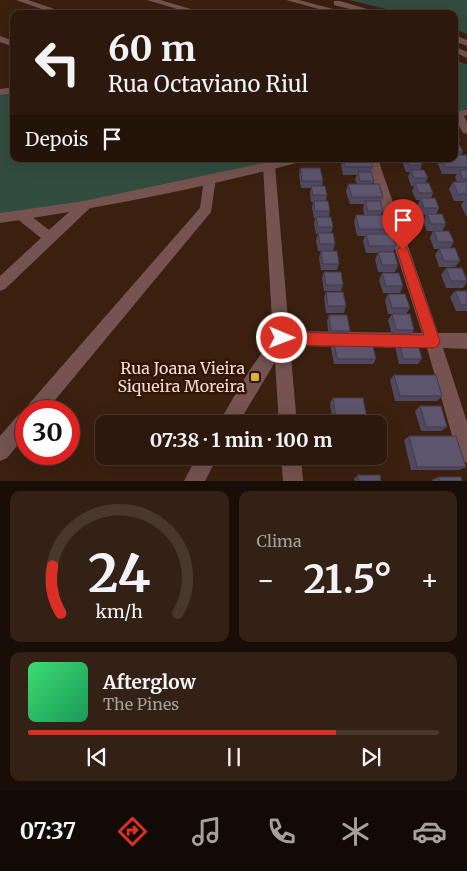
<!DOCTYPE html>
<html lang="pt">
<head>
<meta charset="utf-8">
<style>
	:root { --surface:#2c180c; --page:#342115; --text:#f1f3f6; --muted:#a6a09d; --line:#48372d; --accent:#d93025 }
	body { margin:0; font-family:Merriweather,serif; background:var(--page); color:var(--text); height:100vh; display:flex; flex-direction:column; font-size:19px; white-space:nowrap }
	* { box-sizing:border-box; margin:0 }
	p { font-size:16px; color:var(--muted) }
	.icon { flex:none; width:28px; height:28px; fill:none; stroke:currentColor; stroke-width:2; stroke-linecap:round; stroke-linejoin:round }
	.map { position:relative; height:481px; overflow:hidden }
	.drawer { display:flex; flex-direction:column; gap:10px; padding:10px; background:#180d07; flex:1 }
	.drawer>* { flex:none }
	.banner { position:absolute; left:10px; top:10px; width:448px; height:152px; border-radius:10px; box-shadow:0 5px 20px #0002,0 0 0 1px var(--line); background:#2c180c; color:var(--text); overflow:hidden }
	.speed { position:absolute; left:15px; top:400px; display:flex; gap:10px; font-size:25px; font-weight:700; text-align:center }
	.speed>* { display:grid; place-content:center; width:65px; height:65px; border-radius:50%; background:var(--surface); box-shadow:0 5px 20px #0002,0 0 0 1px var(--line); line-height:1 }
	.speed .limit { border:8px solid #d22; background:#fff; color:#111 }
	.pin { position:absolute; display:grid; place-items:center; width:42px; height:42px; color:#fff; margin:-51px -21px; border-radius:50% 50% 50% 0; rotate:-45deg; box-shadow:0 0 5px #0007 }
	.pin .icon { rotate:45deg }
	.me { position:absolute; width:55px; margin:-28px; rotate:91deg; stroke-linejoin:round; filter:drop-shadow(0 0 4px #0008) }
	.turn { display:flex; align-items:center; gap:18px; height:105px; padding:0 15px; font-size:22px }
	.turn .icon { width:65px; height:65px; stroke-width:2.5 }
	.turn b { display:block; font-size:35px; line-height:42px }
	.then { display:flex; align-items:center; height:48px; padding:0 15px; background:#0003; gap:10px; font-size:19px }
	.big { font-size:38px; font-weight:700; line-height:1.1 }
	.drawer .widget { flex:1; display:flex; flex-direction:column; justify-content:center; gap:8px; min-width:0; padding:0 18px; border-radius:10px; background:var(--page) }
	.drawer .dial { align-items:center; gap:0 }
	.dial svg { height:130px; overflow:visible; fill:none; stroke:var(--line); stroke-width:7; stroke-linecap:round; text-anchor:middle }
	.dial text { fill:var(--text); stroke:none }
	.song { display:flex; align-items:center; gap:15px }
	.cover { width:60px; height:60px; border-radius:8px; background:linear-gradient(135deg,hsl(140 70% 55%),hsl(150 70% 35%)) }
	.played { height:5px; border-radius:2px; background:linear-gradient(90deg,var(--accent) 75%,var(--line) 75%) }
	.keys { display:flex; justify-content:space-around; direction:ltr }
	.heat { display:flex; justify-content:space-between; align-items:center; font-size:28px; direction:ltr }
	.drawer .tiles { flex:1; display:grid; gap:10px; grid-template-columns:1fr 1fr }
	.widget:last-child { grid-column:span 2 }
	.trip { position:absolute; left:95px; top:415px; width:292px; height:50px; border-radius:10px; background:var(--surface); box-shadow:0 5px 20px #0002,0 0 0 1px var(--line); font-weight:700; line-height:50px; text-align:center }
	.tabs { display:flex; height:80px; justify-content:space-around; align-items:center; background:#120a05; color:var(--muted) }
	.tabs .icon { width:35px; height:35px }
	.tabs .on { color:var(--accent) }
	.tabs b { font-size:22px; color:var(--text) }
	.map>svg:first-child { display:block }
	.green { fill:#314d3f }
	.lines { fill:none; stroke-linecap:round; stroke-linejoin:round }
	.minor { fill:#745350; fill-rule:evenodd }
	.tertiary { fill:#745350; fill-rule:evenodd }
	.wall { fill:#50485e }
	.building { fill:#5d546d; stroke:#413b4c }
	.route { fill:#d93025; stroke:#8d1f18 }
	.poi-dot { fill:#dcb233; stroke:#311607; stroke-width:2 }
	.labels { text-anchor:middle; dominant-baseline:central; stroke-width:5; stroke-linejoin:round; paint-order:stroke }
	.near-poi-label { font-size:16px; fill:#f0ddd3; stroke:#311607; text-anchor:end }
</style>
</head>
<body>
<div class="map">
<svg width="467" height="481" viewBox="0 0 467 481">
	<rect width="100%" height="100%" fill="#3b2010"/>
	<!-- green -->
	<path class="green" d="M349,0h118v34l-13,-5v-15h-47z
		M454,59l13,6v43l-13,7z
		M14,89v70h279l-205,43 -88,12v-123z"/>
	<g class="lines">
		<!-- minor -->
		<path class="minor" d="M16,0h12l41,14h-13z
			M147,0h13l48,14h-14z
			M0,36l14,5v6l-14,-5z
			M458,112l4,1 5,9v12l-4,-1 -9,-16v-4z
			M366,159h12l60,174h29v16l-24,-1 24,74v41l-7,-3 -3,-7 -30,-105 -137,-2 7,78h-18l-4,-62 -37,62h-20l31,-53 24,-34 -10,-171 2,-3h8l2,3 14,165 133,2z
			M210,174l6,4 -5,34 -165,199h-20v24l-19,23 -7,3v-25l19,-22 6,-2 3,-7 172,-197 4,-30z
			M84,201l5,2 1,3 -1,3 -84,80 -5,2v-15l41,-38 -25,-20 -2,-3 2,-3h10l23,18 30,-27z
			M197,456h21l-13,25h-21z
			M281,456h20l2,25h-20z"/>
		<!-- tertiary -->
		<path class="tertiary" d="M286,0h13l53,14h-15z
			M334,1h6l44,13h-14l-36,-9z
			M454,35l13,5v6l-13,-5z
			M454,46l13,6v6l-13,-6z
			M14,87v6l-14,2v-6z
			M467,109v6l-13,4v-6z
			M282,159h20l-2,3c-98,26 -199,46 -300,61v-10l84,-12z"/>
	</g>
	<!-- wall -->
	<path class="wall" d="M454,132l6,8 -2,4 5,8 -2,3h6v61h-1l-5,-11 3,-4h-10l-5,-12 4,-7h4l-2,-5 2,-3h-15l-5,-12 1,-3h16z
		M342,159h28l3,8 -2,5 3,9 -2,3 11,13 -3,7 3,7 -2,4 14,14 -3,6 4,11 -3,6 5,13 -3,7h-17l-3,-13 3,-6h-12l-3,-12 2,-5h-8l-3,-14 2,-7h8l-1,-7 1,-4h-14l-4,-12 2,-8h9l-2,-5 2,-4h-14l-2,-10z
		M393,159h26l3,6 -2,5 8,8 -3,5 8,10 -2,5 8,10 -3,6 10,10 -4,7 12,11 -4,6 10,13 -5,6h-16l-4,-12 4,-6h-5l-4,-11 3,-7h-6l-4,-10 3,-6h-5l-4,-10 3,-5h-4l-4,-9 2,-5h-3l-3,-9 2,-5h-4l-3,-8 1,-4h-11z
		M300,168l23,13 -1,5 5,9 -1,6 4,10 -1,6 4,10 -2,6 4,11 -2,7h-15l-2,-11 2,-6h-2l-2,-10 1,-6h-1l-2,-10 1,-6h-2l-1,-9 1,-5h-10l-2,-13z
		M321,251l18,13 -2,6h-16l-2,-12z
		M446,268l21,12v2l-4,6h-17l-5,-13z
		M324,272l19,13 -2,6h-17l-2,-13z
		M382,273l21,13 -3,7h-17l-4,-13z
		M455,291h12v20h-11l-6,-14z
		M326,292l20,14 -2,7h-18l-2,-15z
		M388,294l22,14 -4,6h-18l-3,-14z
		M392,314l22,16 -4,6h-18l-4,-16z
		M329,315l21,16 -3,5h-18l-2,-15z
		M399,341l23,18 -4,5h-19l-4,-17z
		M334,342l42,17 -3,5h-39l-3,-16z
		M394,375l48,21 -5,5h-42l-5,-21z
		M333,398l35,26h-35l-3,-21z
		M420,406l27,21 -6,4h-20l-6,-20z
		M409,436l57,31 -7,3h-48l-7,-30z
		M351,456h26l1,6 -4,4h-22z
		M358,475l23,6h-26l-1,-2z
		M438,477l24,4h-29l-1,-1z"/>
	<!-- building -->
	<path class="building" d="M454,132h1l5,8h-6z
		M454,144h5l4,8h-9z
		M454,155h13v12h-22l-3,-8h12z
		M343,159h27l3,8h-28z
		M406,159h13l3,6h-13z
		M300,168h20l3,13h-21z
		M411,170h13l4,8h-14z
		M459,170h8v9h-4z
		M358,172h13l3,9h-14z
		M453,182h14v12h-9z
		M415,183h14l4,10h-14z
		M348,184h31l4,13h-31z
		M311,186h14l2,9h-14z
		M421,198h14l4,10h-15z
		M314,201h14l2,10h-15z
		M365,201h15l3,10h-15z
		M427,214h15l4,10h-15z
		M356,215h34l5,14h-36z
		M316,217h15l2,10h-15z
		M434,231h15l5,11h-16z
		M318,233h15l2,11h-15z
		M366,234h26l4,12h-27z
		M439,248h16l5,13h-16z
		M321,251h16l2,13h-16z
		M378,252h16l4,13h-16z
		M446,268h16l5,13h-16z
		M324,272h17l2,13h-17z
		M382,273h17l4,13h-17z
		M455,291h12v14h-6z
		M326,292h17l3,14h-18z
		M388,294h17l5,14h-18z
		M392,314h18l4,16h-18z
		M329,315h18l3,16h-19z
		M399,341h18l5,18h-19z
		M334,342h38l4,17h-39z
		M394,375h42l6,21h-42z
		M333,398h30l5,26h-31z
		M420,406h21l6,21h-21z
		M409,436h47l10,31h-49z
		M355,456h22l1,6h-22z
		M358,475h22l1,6h-22z
		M438,477h23l1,4h-22z"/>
	<!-- route -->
	<path class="route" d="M403,245l5,5 32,91 -2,5 -5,2 -151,-3 -4,-2 -2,-5 2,-4 4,-2 142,3 -27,-85z"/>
	<!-- markers -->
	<rect class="poi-dot" x="250" y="372" width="10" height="10" rx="2.5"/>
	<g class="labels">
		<!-- near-poi labels -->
		<g class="near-poi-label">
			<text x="245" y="368">Rua Joana Vieira<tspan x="245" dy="18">Siqueira Moreira</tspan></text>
		</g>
	</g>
</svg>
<div class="speed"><div class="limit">30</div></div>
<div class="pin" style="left:403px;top:250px;background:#d93025"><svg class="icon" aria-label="arrive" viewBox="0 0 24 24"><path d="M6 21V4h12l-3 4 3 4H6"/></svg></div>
<svg class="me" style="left:282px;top:338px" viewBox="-20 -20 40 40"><circle r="17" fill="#d93025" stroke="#fff" stroke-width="3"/><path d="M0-11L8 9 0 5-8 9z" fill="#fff"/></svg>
<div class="trip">07:38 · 1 min · 100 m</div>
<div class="banner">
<div class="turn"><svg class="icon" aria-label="left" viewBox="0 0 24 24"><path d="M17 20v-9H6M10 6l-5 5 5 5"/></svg><div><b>60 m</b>Rua Octaviano Riul</div></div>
<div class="then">Depois<svg class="icon" aria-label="arrive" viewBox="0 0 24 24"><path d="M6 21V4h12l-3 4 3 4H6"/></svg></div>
</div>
</div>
<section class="drawer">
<div class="tiles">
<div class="widget dial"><svg viewBox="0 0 100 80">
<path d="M14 69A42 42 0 1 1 86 69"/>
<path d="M14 69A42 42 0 0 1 9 40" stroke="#d93025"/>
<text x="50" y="56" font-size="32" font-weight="700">24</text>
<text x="50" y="72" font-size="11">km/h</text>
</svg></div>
<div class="widget"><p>Clima</p>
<div class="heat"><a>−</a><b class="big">21.5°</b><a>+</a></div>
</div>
<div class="widget">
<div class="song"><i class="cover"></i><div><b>Afterglow</b><p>The Pines</p></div></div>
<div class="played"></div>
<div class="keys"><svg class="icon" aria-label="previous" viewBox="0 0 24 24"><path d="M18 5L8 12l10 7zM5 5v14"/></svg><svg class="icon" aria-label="pause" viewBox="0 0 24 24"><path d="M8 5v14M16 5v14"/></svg><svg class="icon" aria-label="next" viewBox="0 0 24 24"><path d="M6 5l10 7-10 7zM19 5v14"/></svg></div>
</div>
</div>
</section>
<nav class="tabs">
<b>07:37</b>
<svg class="icon on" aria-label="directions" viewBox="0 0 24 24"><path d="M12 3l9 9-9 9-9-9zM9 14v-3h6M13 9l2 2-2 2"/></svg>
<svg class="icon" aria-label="music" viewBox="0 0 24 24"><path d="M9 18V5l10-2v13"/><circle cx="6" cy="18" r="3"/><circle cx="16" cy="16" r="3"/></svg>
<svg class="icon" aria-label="phone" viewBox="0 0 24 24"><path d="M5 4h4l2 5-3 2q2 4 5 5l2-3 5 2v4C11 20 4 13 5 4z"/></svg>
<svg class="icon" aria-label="climate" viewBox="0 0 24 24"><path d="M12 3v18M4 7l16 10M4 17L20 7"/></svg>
<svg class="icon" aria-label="car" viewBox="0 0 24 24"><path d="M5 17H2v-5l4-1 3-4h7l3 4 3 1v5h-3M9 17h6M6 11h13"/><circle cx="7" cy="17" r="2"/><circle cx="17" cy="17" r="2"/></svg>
</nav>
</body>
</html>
